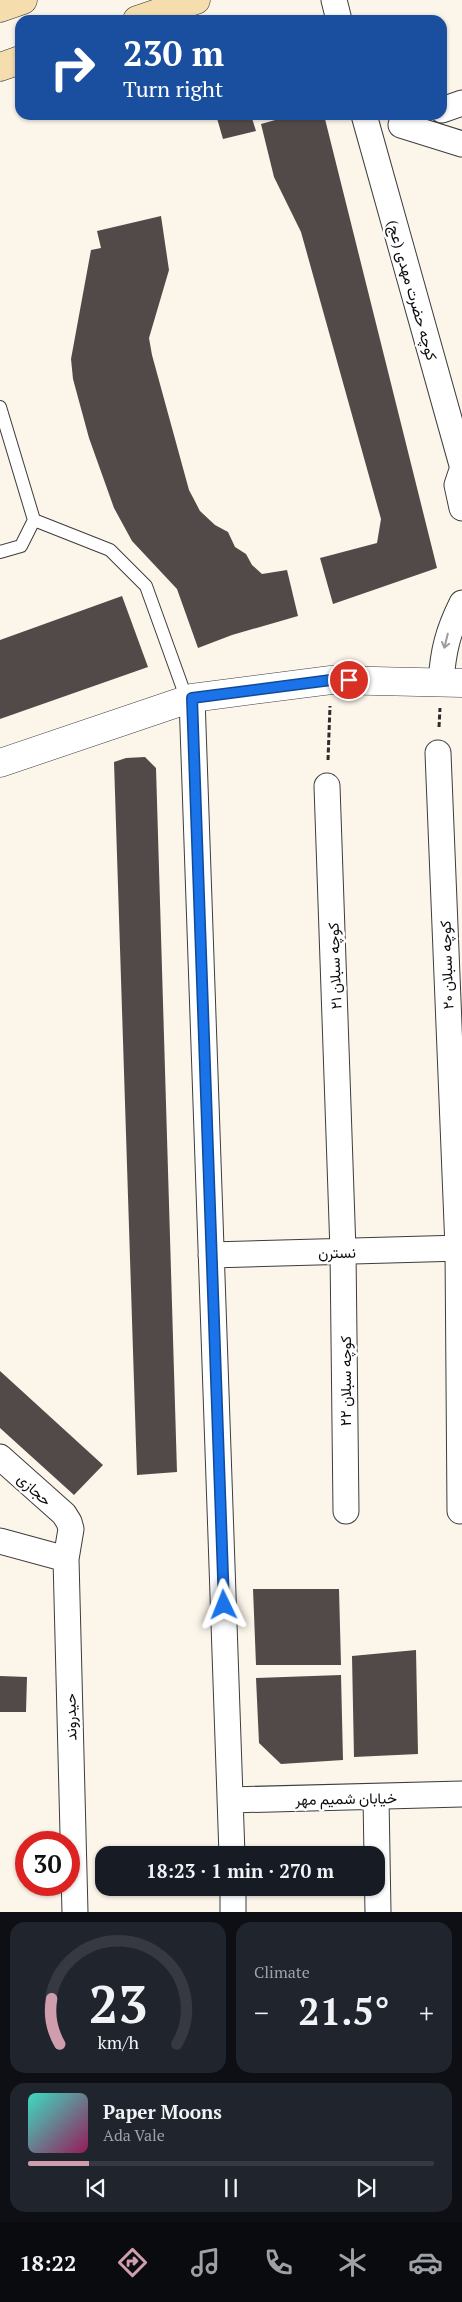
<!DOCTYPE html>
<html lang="en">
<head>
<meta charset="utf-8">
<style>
	:root { --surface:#171b24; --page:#20242c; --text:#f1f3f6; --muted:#9ea1a6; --line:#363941; --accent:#d09dad }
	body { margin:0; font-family:"PT Serif",Vazirmatn,serif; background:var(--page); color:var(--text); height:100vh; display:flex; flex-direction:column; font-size:19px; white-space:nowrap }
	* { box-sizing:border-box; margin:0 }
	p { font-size:16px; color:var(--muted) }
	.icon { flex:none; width:28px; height:28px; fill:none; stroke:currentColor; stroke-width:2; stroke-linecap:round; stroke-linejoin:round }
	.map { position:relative; height:1912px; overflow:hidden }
	.panel { display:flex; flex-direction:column; gap:10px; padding:10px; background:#0d0f14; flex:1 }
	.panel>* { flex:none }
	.top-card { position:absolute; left:15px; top:15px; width:432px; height:105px; border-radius:15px; box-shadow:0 1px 4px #0004; background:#1a4fa0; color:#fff; overflow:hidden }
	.speed { position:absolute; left:15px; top:1831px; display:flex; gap:10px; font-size:25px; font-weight:700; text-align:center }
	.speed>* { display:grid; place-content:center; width:65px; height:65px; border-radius:50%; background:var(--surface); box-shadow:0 1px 4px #0004; line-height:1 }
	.speed .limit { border:8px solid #d22; background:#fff; color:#111 }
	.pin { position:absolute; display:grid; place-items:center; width:42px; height:42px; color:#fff; margin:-21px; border:2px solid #fff; border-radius:50%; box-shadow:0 1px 5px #0007 }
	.me { position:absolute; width:55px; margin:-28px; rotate:358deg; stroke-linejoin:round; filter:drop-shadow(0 0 4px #0008) }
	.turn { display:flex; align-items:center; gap:18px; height:105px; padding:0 25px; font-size:22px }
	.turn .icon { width:65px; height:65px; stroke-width:2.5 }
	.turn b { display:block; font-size:35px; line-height:42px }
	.big { font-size:38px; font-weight:600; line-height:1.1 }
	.panel .tile { flex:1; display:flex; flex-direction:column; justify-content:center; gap:8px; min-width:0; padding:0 18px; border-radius:15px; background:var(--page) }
	.panel .dial { align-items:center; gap:0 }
	.dial svg { height:130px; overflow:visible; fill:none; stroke:var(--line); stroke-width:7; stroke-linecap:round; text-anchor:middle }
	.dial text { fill:var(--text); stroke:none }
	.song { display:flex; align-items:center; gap:15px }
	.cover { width:60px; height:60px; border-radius:8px; background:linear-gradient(135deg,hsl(170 70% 55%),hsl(330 70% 35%)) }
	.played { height:5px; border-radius:2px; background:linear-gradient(90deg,var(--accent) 15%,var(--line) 15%) }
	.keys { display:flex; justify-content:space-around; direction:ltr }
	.heat { display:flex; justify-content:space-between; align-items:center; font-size:28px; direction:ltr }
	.panel .tiles { flex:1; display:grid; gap:10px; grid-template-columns:1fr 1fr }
	.tile:last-child { grid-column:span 2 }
	.trip { position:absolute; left:95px; top:1846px; width:290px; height:50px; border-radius:15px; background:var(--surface); box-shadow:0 1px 4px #0004; font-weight:600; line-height:50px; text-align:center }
	.tab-bar { display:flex; height:80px; justify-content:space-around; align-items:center; background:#090b0e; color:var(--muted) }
	.tab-bar .icon { width:35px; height:35px }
	.tab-bar .on { color:var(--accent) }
	.tab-bar b { font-size:22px; color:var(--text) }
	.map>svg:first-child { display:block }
	.building { fill:#514a48 }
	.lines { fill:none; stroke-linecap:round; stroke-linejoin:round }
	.service-casing { stroke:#3d3d3d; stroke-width:14 }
	.minor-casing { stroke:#3d3d3d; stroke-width:27 }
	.tertiary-casing { stroke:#3d3d3d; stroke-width:29 }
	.secondary-casing { stroke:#2c2c2c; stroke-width:29 }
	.path { stroke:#2c2c2c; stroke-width:3; stroke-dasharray:5 2.5; stroke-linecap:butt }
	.service { stroke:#fff; stroke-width:12 }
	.minor { stroke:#fff; stroke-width:25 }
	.tertiary { stroke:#fff; stroke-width:28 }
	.secondary { stroke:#f5ddad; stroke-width:28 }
	.oneway { stroke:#9d9d9d }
	.route-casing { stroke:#114b97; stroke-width:12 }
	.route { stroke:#1a73e8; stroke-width:9 }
	.labels { text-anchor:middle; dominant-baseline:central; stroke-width:5; stroke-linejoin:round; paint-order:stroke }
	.street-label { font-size:15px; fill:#0a0a0a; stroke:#fff }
</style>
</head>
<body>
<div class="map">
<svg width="462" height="1912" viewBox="0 0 462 1912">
	<rect width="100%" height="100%" fill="#fcf5ea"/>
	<!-- building -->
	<path class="building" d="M223,15l2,5h-18z
		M216,115h35l5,16 -33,8z
		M293,115h31l113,453 -104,36 -13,-46 57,-15 4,-24 -80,-287 -27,-55 -13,-53z
		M161,216l8,54 -20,68 3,17 37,135 11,21 15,14 13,7 7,15 11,7 6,11 10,9 25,-4 11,46 -66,19 -34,13 -21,-59 -45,-48 -18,-33 -25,-70 -16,-59 -2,-20 20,-109 10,-2 -4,-17z
		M122,596l26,71 -148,52v-79z
		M145,757l11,11 21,704 -40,3 -23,-713 12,-4z
		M0,1371l103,94 -29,30 -74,-67z
		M253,1589h86l2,76h-85z
		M416,1650l2,104 -64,3 -2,-101z
		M341,1675l2,85 -62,4 -22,-21 -3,-65z
		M0,1676l27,1 -1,35h-26z"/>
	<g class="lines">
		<defs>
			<path id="service" d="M0,407l34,113 -13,26 -21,6
				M34,520l76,30 36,36 41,114"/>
			<path id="minor" d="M334,0l5,20
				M442,110l20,-7
				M364,115l98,350
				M401,125l61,19
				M462,470l-5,15 5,23
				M441,682c2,-31 7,-51 21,-79
				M192,698l40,1157
				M438,753l20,495 2,263
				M327,786l16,465 3,260
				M211,1255l251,-7
				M0,1457l64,57 5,8 2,7 -5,30 9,353
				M0,1541l66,18
				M376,1798l2,114
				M230,1800l232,-6
				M233,1888v24"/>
			<path id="tertiary" d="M0,763l192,-65 139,-18 131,3"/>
			<path id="secondary" d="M0,8l23,-8
				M137,20l59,-20
				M0,67l20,-7"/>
		</defs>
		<!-- service casing -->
		<use href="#service" class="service-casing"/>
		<!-- minor casing -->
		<use href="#minor" class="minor-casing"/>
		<!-- tertiary casing -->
		<use href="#tertiary" class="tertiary-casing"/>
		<!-- secondary casing -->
		<use href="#secondary" class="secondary-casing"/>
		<!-- path -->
		<path class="path" d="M439,727l1,-19
			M328,760l2,-54"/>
		<!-- service -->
		<use href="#service" class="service"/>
		<!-- minor -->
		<use href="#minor" class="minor"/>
		<!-- tertiary -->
		<use href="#tertiary" class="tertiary"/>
		<!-- secondary -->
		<use href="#secondary" class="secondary"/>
	</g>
	<!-- one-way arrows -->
	<defs><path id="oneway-shaft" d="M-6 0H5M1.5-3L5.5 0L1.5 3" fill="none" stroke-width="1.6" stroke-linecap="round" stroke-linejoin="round" transform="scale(1.25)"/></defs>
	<use class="oneway" href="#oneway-shaft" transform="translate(446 641) rotate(104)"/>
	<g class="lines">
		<defs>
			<path id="route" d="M224,1605l-32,-907 139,-18h18"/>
		</defs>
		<!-- route casing -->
		<use href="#route" class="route-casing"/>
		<!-- route -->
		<use href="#route" class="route"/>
	</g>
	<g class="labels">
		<!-- street labels -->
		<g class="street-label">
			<text transform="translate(413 290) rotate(74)">کوچه حضرت مهدی (عج)</text>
			<text transform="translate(446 965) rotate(-92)">کوچه سبلان ۲۰</text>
			<text transform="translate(334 966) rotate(-92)">کوچه سبلان ۲۱</text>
			<text transform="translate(337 1252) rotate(-1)">نسترن</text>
			<text transform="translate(345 1381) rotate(-90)">کوچه سبلان ۲۲</text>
			<text transform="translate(35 1489) rotate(42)">حجازی</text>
			<text transform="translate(70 1717) rotate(-91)">حیدروند</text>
			<text transform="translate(346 1798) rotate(-1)">خیابان شمیم مهر</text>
		</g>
	</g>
</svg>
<div class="speed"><div class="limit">30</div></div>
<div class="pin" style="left:349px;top:680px;background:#d93025"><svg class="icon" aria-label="arrive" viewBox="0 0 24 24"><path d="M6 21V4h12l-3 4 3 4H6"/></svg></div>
<svg class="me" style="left:224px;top:1605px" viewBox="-20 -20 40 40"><path d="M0-17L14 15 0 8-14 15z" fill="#1a73e8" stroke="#fff" stroke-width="4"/></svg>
<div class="trip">18:23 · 1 min · 270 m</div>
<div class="top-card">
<div class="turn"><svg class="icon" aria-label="right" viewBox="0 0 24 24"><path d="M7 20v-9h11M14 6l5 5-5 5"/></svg><div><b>230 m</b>Turn right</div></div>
</div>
</div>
<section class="panel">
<div class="tiles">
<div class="tile dial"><svg viewBox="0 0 100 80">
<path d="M14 69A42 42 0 1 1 86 69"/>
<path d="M14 69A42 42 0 0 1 9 41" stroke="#d09dad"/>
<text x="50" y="56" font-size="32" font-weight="700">23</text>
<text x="50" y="72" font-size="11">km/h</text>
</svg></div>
<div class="tile"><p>Climate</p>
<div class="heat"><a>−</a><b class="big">21.5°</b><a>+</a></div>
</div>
<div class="tile">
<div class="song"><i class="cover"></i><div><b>Paper Moons</b><p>Ada Vale</p></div></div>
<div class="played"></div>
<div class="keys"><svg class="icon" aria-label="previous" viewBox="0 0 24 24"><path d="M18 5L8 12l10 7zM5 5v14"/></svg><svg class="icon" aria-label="pause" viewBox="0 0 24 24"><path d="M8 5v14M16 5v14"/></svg><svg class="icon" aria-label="next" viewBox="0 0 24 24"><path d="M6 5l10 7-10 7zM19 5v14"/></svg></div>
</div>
</div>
</section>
<nav class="tab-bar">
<b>18:22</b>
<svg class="icon on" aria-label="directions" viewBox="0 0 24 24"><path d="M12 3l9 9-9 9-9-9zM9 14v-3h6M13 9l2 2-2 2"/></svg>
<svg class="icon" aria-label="music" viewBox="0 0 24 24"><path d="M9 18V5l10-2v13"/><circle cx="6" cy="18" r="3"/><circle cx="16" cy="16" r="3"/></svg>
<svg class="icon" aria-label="phone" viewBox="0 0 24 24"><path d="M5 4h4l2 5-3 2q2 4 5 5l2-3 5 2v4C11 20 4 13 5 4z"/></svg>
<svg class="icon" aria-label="climate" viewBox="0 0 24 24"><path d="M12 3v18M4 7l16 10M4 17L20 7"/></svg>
<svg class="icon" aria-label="car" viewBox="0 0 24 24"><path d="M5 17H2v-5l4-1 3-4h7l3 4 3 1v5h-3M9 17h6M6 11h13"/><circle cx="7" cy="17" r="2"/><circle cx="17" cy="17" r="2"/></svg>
</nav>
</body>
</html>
